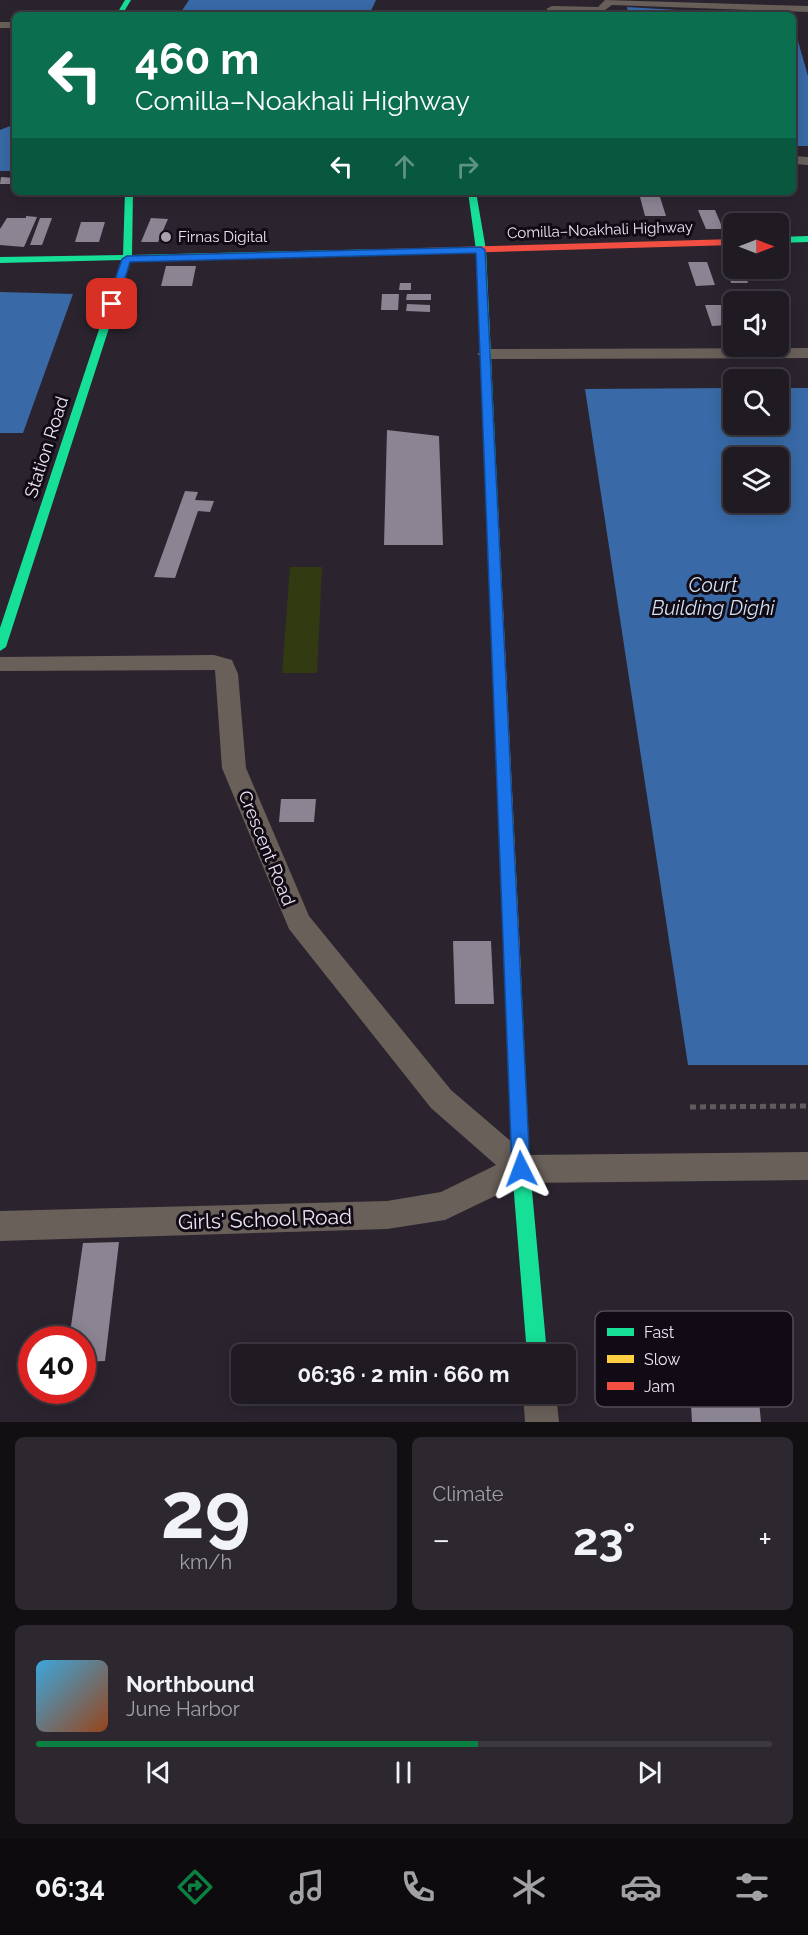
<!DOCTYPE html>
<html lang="en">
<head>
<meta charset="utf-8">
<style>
	:root { --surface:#201b23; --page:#2d2830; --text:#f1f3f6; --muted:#a2a1a6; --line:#3d3941; --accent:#0b8043 }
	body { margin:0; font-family:Raleway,sans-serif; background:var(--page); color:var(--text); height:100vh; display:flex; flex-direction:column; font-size:22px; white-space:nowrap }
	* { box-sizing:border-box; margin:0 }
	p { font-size:20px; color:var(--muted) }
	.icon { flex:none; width:33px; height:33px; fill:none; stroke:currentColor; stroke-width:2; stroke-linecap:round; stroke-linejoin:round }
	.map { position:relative; height:1422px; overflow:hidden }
	.drawer { display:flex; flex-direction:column; gap:15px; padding:15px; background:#120f13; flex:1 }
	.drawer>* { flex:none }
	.hud { position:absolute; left:12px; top:12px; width:784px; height:183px; border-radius:9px; box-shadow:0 3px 15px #0003,0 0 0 2px var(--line); background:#0b6e4f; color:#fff; overflow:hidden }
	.needle { width:39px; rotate:90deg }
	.tools { position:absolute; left:723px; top:213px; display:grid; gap:12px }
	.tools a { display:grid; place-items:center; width:66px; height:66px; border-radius:9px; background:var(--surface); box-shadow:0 3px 15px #0003,0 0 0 2px var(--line); font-size:30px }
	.speed { position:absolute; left:18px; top:1326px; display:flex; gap:12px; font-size:30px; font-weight:700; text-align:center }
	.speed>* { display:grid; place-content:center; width:78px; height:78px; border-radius:50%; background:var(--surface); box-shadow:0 3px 15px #0003,0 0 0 2px var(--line); line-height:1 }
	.speed .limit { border:9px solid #d22; background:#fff; color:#111 }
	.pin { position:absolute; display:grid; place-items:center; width:51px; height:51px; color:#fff; margin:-26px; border-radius:12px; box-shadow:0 3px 9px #0006 }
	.me { position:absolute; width:66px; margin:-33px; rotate:357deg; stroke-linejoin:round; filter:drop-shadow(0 0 4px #0008) }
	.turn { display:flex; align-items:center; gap:21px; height:126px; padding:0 24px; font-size:27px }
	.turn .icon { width:78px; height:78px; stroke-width:2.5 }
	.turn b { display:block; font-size:42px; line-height:51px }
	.lanes { display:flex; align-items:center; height:57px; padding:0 24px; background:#0003; justify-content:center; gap:30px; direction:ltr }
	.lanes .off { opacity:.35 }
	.big { font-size:45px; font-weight:700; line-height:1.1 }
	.drawer .widget { flex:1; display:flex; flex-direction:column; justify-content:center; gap:9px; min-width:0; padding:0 21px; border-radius:9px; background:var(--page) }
	.drawer .dial { align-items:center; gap:0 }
	.dial b { font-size:78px; line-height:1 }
	.song { display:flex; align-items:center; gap:18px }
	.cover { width:72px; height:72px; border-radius:9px; background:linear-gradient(135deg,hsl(200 70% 55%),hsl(20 70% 35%)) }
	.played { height:6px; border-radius:3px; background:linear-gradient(90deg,var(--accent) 60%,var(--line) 60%) }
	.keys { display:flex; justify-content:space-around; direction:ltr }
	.heat { display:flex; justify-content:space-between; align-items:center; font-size:33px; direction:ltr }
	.drawer .tiles { flex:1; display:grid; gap:15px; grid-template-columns:1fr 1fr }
	.widget:last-child { grid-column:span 2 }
	.trip { position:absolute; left:231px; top:1344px; width:345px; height:60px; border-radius:9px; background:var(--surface); box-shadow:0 3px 15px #0003,0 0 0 2px var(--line); font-weight:700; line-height:60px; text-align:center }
	.dock { display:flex; height:96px; justify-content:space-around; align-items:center; background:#0d0b0e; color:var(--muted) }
	.dock .icon { width:42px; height:42px }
	.dock .active { color:var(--accent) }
	.dock b { font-size:27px; color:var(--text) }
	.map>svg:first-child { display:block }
	.green { fill:#323a12 }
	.water { fill:#396aa7; fill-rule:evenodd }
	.building { fill:#8b8493 }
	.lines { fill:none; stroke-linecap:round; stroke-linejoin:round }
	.path { stroke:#625b5d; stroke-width:5; stroke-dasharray:6 4; stroke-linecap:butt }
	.street { fill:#6a605a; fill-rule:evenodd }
	.fast { fill:#16e098; fill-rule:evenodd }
	.slow { fill:#ffcf43; fill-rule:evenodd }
	.jam { fill:#f24e42; fill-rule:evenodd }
	.route { fill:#1a73e8; stroke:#114b97; stroke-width:1.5 }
	.poi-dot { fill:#a8a1ae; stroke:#110b15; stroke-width:2 }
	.labels { text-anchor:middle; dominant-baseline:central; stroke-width:6; stroke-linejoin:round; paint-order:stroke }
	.far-street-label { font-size:15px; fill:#ece4f2; stroke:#110b15 }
	.far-poi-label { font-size:15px; fill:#ece4f2; stroke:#110b15; text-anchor:start }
	.street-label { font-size:18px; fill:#ece4f2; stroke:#110b15 }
	.water-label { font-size:20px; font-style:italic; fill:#d0dff1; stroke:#110b15 }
	.near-street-label { font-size:21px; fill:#ece4f2; stroke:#110b15 }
	.key { fill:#110b15; stroke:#534c57; stroke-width:1.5 }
	.key-label { font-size:16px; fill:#ece4f2 }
</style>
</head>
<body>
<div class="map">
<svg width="808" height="1422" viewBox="0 0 808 1422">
	<rect width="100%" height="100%" fill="#2b242f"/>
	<!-- green -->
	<path class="green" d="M290,567h32l-5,106h-35z"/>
	<!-- water -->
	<path class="water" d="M189,0h187l-7,15h-190z
		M627,7l134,8h-133z
		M794,27l14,49v70h-14z
		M10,126h5v45h-15v-41z
		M0,292l73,2 -50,139h-23z
		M733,388l1,36h44l1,-36h29v677h-120l-103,-676zM734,458h44v44h-44z"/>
	<!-- building -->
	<path class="building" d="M1,177l14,1v6h-15z
		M640,197h20l6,19h-21z
		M698,210h17l8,19h-17z
		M26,216l11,1 -13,30 -24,-2v-16l7,-11h19z
		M40,218h12l-10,27h-12z
		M151,218l17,1 -10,23h-17z
		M81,222h24l-6,20h-24z
		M724,261h10v7h9l5,15h-17z
		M688,262h19l8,23 -19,1z
		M166,266h30l-4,20h-31z
		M400,283h11v7h-12z
		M734,292h20l3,10h-20z
		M382,294h17l-1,16h-17z
		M407,294h24v6h-25z
		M407,304l23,1v7l-24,-1z
		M705,305h17l7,20 -17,1z
		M387,430l52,6 4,109h-59z
		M185,491l13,1 -3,8 19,1 -4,11 -12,-1 -23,67 -21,-1z
		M281,799h35l-2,23h-35z
		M453,941h38l3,63h-39z
		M119,1242l-14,119 -23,1v-22h-13l14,-97z
		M687,1332l66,5 8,85h-69z"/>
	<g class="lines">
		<!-- path -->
		<path class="path" d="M690,1107l118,-1"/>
		<!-- street -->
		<path class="street" d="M605,0l203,6v6l-196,-7 -11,8 -49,-1 -6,-3 6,-3 46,1z
			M0,22h15v6h-15z
			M794,156l14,1v8l-14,-1z
			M808,348v10l-323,1 -8,-5 8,-5z
			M214,655l18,5 6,14 8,94 63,148 142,174 76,65 281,-3v28l-286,3 -77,37 -58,9 -387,12v-30l387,-10 54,-9 55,-27 -65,-57 -142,-179 -67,-161 -7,-98 -215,1v-14z
			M523,1394h33l3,28h-34z"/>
		<!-- fast -->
		<path class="fast" d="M125,0h6l-9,15h-6z
			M125,192h8l-1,63 254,-6 5,3 -5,3 -255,5 -125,387 -6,4v-23l122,-368 -122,3v-6l123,-2z
			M468,192h8l10,58 12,256 -6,3 -6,-3 -10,-256z
			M808,236v6l-30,1v-6z
			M513,967l6,2 2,5 9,195 17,185h-20l-15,-185 -7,-195 2,-5z"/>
		<!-- slow -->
		<path class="slow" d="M492,503l6,3 23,468 -2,5 -6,2 -6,-2 -2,-5 -19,-468z"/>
		<!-- jam -->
		<path class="jam" d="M734,239v6l-348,10 -5,-3 5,-3z"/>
	</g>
	<!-- route -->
	<path class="route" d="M481,247l4,3 45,919 -2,6 -7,2 -6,-2 -3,-6 -36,-916 -346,9 -13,42 -5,3 -5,-3 15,-45 5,-3z"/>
	<!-- markers -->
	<circle class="poi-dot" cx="166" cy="237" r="6"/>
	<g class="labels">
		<!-- far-street labels -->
		<g class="far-street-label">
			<text transform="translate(600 230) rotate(-2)">Comilla–Noakhali Highway</text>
		</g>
		<!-- far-poi labels -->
		<g class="far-poi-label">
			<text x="178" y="237">Firnas Digital</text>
		</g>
		<!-- street labels -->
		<g class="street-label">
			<text transform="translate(46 447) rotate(-72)">Station Road</text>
			<text transform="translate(267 848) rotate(68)">Crescent Road</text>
		</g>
		<!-- water labels -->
		<g class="water-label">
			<text x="713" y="585">Court<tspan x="713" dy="23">Building Dighi</tspan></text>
		</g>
		<!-- near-street labels -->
		<g class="near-street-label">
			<text transform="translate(265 1219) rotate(-2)">Girls' School Road</text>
		</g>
	</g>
	<!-- legend -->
	<rect x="595" y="1311" width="198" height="96" rx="9" class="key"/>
	<rect x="607" y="1328" width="27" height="8" fill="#16e098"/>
	<rect x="607" y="1355" width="27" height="8" fill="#ffcf43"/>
	<rect x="607" y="1382" width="27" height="8" fill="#f24e42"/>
	<g class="key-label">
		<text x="644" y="1338">Fast</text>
		<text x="644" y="1365">Slow</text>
		<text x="644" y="1392">Jam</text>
	</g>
</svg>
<div class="tools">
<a><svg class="needle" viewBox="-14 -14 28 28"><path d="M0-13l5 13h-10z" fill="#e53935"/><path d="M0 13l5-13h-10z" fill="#a2a1a6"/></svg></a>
<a><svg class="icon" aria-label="sound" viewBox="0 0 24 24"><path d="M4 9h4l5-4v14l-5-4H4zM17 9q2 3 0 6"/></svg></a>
<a><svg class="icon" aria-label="search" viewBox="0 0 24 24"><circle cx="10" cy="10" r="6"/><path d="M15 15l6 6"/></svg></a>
<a><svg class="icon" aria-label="layers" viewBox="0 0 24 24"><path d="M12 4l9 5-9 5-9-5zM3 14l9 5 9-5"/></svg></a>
</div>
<div class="speed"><div class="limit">40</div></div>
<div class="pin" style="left:112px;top:304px;background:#d93025"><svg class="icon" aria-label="arrive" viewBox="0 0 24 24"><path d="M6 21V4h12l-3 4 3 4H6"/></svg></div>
<svg class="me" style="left:521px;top:1169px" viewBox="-20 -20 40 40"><path d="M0-17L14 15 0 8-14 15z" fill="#1a73e8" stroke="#fff" stroke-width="4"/></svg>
<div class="trip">06:36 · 2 min · 660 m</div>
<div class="hud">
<div class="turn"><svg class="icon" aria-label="left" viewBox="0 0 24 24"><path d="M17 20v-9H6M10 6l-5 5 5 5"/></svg><div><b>460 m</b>Comilla–Noakhali Highway</div></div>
<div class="lanes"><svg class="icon" aria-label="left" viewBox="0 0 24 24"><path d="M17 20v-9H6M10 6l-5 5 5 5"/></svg><svg class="icon off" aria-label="ahead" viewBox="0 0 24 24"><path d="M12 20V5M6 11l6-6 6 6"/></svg><svg class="icon off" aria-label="right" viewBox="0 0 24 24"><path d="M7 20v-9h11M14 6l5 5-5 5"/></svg></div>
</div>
</div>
<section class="drawer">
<div class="tiles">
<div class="widget dial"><b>29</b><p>km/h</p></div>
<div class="widget"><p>Climate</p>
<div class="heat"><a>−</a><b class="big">23°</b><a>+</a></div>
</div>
<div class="widget">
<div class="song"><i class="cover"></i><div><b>Northbound</b><p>June Harbor</p></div></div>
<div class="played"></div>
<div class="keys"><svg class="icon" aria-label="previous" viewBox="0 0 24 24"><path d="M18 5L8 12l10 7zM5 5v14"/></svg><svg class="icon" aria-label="pause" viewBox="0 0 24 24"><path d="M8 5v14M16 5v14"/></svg><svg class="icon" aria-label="next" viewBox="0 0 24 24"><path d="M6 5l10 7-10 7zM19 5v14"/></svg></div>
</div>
</div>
</section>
<nav class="dock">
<b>06:34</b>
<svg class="icon active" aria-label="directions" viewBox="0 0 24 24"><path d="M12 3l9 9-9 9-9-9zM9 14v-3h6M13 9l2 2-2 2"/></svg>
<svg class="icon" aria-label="music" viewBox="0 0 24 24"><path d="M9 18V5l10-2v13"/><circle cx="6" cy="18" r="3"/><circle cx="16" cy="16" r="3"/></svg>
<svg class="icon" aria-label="phone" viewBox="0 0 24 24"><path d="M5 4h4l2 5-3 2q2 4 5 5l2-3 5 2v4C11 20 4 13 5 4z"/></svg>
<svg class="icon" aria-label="climate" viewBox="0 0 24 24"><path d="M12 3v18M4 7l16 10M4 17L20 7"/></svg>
<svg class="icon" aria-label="car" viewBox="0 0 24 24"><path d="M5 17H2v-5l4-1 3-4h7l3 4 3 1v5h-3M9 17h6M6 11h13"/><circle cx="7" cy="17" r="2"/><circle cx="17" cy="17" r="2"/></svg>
<svg class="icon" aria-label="filters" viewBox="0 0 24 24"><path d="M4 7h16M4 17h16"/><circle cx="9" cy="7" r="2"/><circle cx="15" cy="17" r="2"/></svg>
</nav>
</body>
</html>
